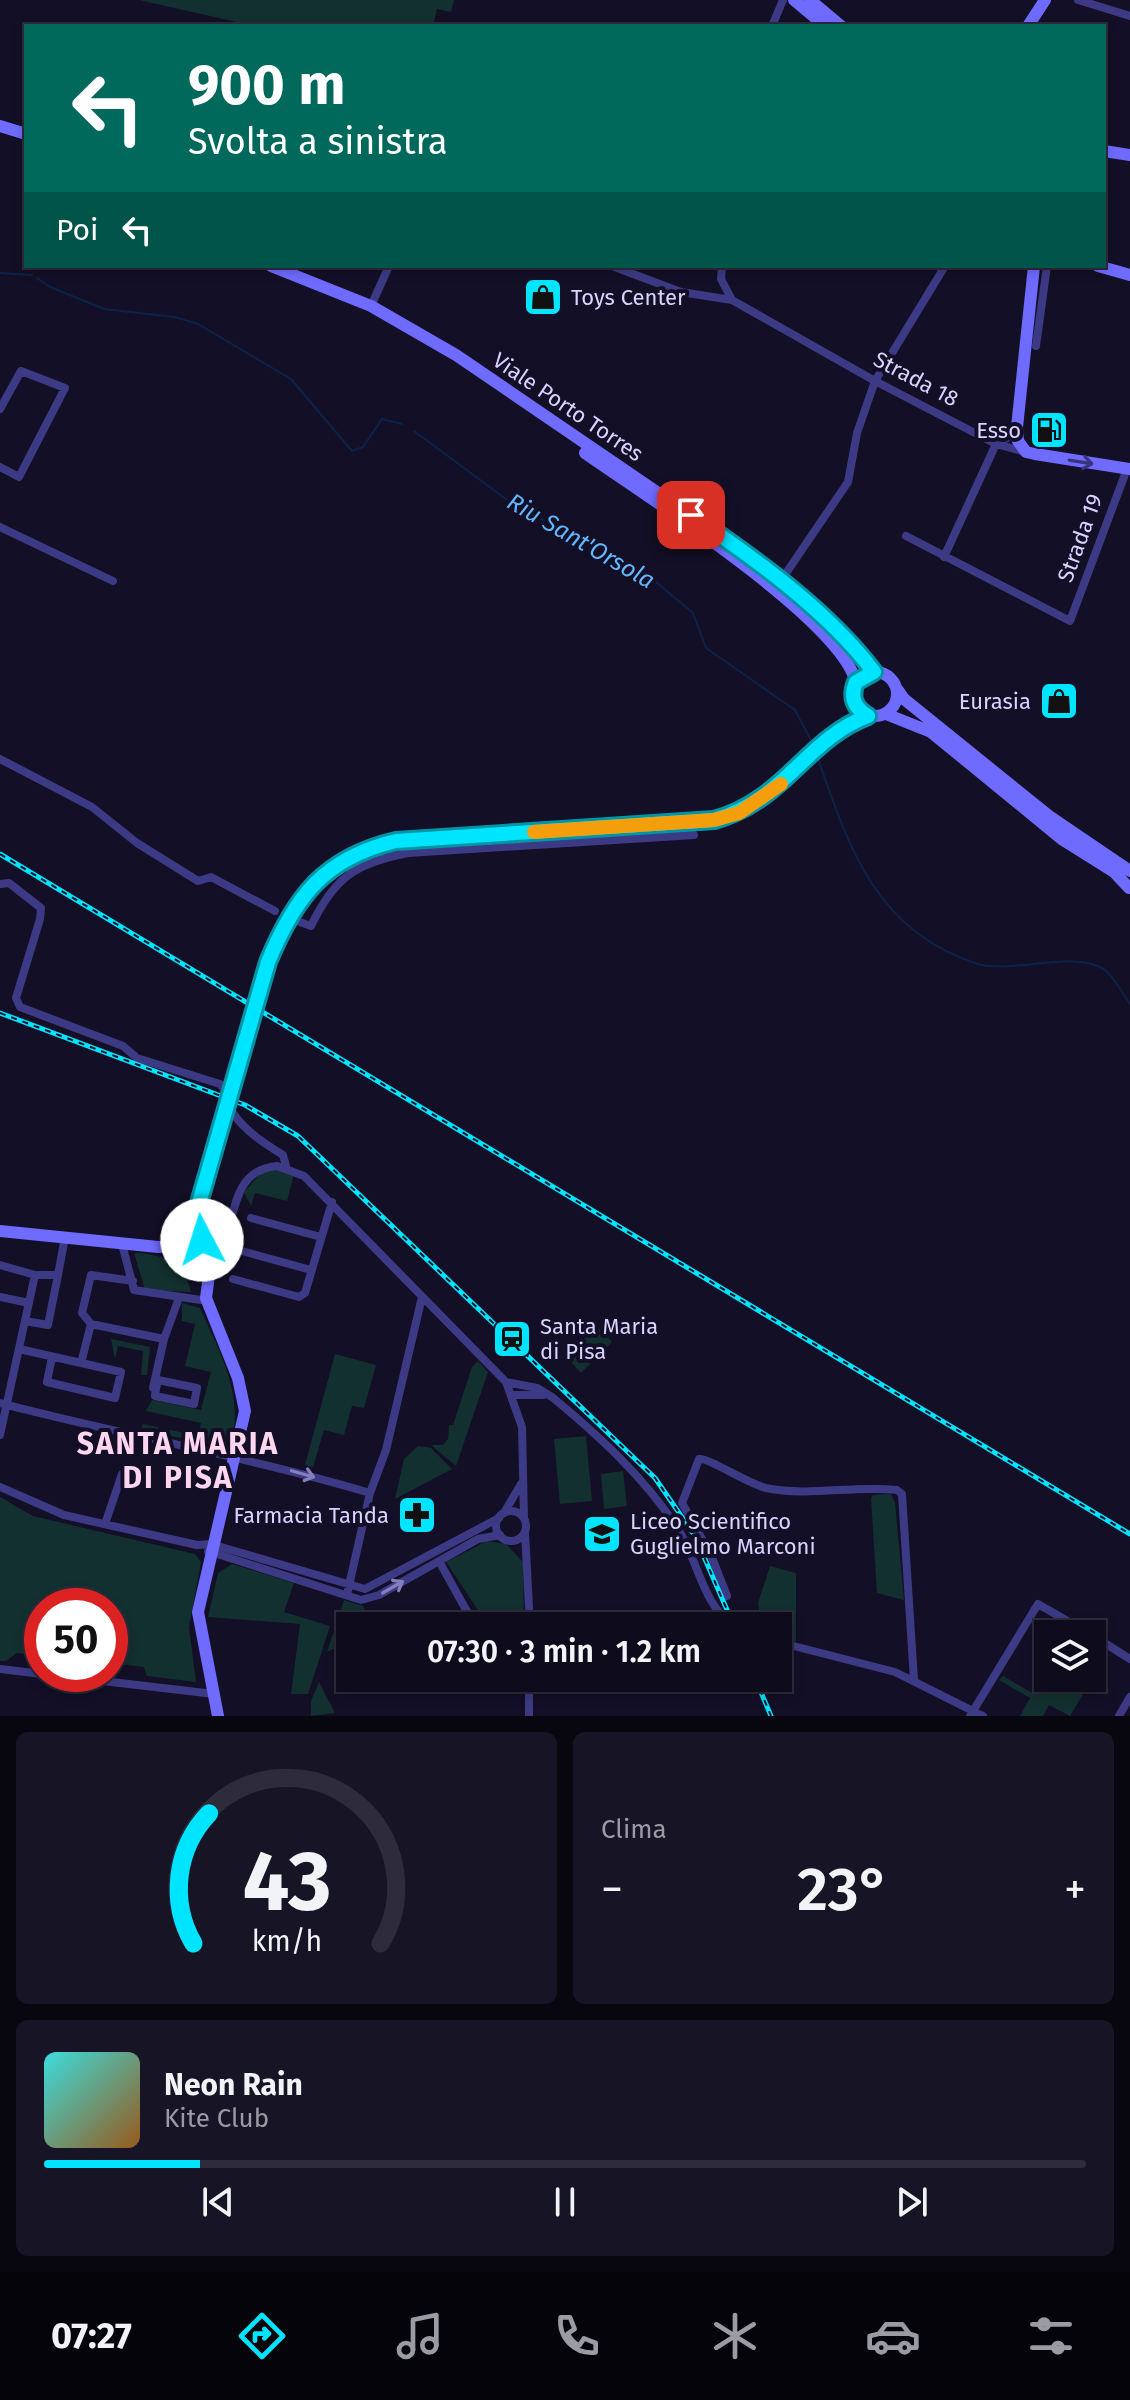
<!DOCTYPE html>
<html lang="it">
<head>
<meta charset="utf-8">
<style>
	:root { --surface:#0e0b1c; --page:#171425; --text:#f1f3f6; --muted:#9b9ba3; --line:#2e2b3b; --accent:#00e5ff }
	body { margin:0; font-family:"Fira Sans",sans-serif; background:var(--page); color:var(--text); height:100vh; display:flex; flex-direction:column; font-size:30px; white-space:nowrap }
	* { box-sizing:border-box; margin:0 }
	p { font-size:26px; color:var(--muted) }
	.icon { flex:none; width:44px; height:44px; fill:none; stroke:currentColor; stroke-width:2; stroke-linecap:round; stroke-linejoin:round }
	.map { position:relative; height:1716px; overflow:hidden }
	.details { display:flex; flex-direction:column; gap:16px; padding:16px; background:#08060f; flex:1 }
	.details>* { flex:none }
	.hud { position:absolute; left:24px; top:24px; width:1082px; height:244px; border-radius:0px; box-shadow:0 4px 12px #0003,0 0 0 2px var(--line); background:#00695c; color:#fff; overflow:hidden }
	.controls { position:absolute; left:1034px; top:1620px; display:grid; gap:16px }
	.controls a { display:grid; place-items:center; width:72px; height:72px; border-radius:0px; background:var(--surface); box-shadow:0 4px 12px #0003,0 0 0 2px var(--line); font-size:40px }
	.speed { position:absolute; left:24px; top:1588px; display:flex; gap:16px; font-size:40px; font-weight:700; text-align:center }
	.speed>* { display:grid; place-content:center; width:104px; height:104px; border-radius:50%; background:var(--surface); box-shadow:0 4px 12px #0003,0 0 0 2px var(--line); line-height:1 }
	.speed .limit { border:12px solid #d22; background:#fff; color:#111 }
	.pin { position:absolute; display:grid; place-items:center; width:68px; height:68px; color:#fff; margin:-34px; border-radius:16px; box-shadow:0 4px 12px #0006 }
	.me { position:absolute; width:88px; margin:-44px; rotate:355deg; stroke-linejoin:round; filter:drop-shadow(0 0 6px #0008) }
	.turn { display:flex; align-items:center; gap:28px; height:168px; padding:0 32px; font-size:36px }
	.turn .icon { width:104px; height:104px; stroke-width:2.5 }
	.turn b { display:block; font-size:56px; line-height:68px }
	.then { display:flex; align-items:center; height:76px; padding:0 32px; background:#0003; gap:16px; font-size:30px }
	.big { font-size:60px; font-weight:600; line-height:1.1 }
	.details .card { flex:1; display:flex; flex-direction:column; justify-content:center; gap:12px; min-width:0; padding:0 28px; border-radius:12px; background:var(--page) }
	.details .dial { align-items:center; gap:0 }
	.dial svg { height:208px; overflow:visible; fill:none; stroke:var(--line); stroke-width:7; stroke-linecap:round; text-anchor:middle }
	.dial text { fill:var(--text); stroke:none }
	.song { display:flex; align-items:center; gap:24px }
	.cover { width:96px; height:96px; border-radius:12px; background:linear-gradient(135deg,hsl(180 70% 55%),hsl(30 70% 35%)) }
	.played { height:8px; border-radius:4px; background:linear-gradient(90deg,var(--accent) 15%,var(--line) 15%) }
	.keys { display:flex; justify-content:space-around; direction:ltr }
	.heat { display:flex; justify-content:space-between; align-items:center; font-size:44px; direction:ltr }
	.details .tiles { flex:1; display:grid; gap:16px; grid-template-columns:1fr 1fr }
	.card:last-child { grid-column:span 2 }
	.trip { position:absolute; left:336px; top:1612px; width:456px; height:80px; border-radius:0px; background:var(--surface); box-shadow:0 4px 12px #0003,0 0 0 2px var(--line); font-weight:600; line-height:80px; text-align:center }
	.tab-bar { display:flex; height:128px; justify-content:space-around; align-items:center; background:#06040b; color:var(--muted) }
	.tab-bar .icon { width:56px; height:56px }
	.tab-bar .active { color:var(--accent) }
	.tab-bar b { font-size:36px; color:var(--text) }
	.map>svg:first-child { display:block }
	.green { fill:#12302f }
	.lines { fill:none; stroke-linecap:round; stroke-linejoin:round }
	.stream { stroke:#0c2248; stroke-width:2 }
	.street { stroke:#3d3a85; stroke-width:8 }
	.secondary { stroke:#6f6bff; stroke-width:12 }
	.rail-casing { stroke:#00e5ff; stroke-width:5 }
	.rail { stroke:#130f26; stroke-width:2; stroke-dasharray:6; stroke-linecap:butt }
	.secondary-bridge { stroke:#6f6bff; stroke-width:12 }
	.oneway { stroke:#38347d }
	.oneway2 { stroke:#837fbc }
	.route-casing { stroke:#0095a6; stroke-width:20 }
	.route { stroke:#00e5ff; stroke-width:14 }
	.slow { stroke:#f59e0b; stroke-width:14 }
	.labels { text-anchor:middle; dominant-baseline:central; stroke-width:8; stroke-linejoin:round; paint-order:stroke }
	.poi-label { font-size:22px; fill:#d9d4ff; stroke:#130f26; text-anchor:start }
	.street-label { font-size:22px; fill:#d9d4ff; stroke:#130f26 }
	.water-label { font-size:24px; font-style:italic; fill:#62b6ff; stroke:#130f26 }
	.district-label { font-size:30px; font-weight:bold; letter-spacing:2px; fill:#ffd6f0; stroke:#130f26 }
</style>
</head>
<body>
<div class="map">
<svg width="1130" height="1716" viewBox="0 0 1130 1716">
	<rect width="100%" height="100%" fill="#130f26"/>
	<!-- green -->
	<path class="green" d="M139,0h315l-3,12 -14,-3 -4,17h-179z
		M274,1169l20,5 -7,27 -32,-8 -4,13 -7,-14 17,-19z
		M134,1253c27,0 51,10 57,39l-46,-2z
		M182,1303l18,5c20,45 46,89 30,140l-89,-18 2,-6 55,12 3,-13 -55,-12 6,-11 49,10 10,-38 -26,-6 10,-42 -13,-3z
		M597,1326l15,16 -31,31 -15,-16z
		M111,1339l39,8 -3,28h-6l2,-24 -25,-5 -3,13z
		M335,1354l41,11 -12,43 -12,-2 -8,29 -20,-5 -11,37 -8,-2z
		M478,1361l10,11 -32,94 -25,-21h12l5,-6 1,-14h4l19,-58z
		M586,1436l6,65 -32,3 -6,-65z
		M418,1446l13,2 21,21 -57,30 9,-40z
		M623,1471l4,35 -23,3 -3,-35z
		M891,1494l4,9 9,97 -27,-7 -6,-95 2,-3z
		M0,1497l33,19 162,38 6,8 -12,65 7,55 -49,-6 -3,-9 -34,-4v-57h-68v50l-25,-3 -11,8h-6z
		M487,1541l19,3 17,18 1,64h-17l-8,-14 -14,9 -39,-59z
		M232,1564l62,19 -10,29 46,14 -22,68h-17l9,-70 -92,-7 10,-44z
		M770,1566l26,7v69l-18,-4v-12h-16l-4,-23z
		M344,1600l19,6 10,20h-23v15l-23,11z
		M1048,1671v7h35l7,4 -20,34 -21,-11 -6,11h-23l10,-18 -31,-18 4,-4 31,18z
		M319,1682l16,31 -24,3v-15z"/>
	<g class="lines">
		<!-- stream -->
		<path class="stream" d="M0,273l32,2
			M37,278l13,9 54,22 71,8 23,7 93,55 61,72 11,-4 19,-28 20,5
			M414,431l100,74 130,67 49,41 13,35 89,62 19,36
			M817,756c32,92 59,176 161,208 34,10 99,-15 127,6 10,8 17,23 25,34"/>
		<!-- street -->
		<path class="street" d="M1078,0l52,16
			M772,26l11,-26
			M612,266l69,26 51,8
			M722,266l-1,13 11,21 143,81 121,63 30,8
			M371,306l18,-40
			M1036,346l11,-80
			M0,409l21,-38 44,17 -46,89 -19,-10
			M0,527l113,54
			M906,536l164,85 57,-152
			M944,557l52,-113 17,-9 3,-7
			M780,582l68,-100 9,-49 18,-52 70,-115
			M0,759l92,48 45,36 61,38 13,-4 64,34
			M0,884l9,-1 32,25 -1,11 -24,79 4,9 103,39 14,12 83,26c9,8 6,20 13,29 12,18 32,31 50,42l3,11
			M297,921l14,5c23,-48 44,-63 97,-73l286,-18
			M251,1218l70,19
			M122,1244l12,46 67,10
			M242,1251l69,19
			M213,1261c27,-31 11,-90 64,-95l27,10 202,206 16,45 2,91
			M0,1265l35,10
			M233,1279l66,18 6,-4 27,-91
			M0,1297l29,6
			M25,1321l23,4 10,-50
			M91,1324l-9,-11 9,-38 42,6
			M91,1324l73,15
			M19,1349l102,23 -6,26 -68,-16 5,-25
			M81,1363l10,-39
			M506,1382l31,6 15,9c46,38 91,79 124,129 22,32 25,76 57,100
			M156,1389l2,-9 39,8 -3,16 -39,-8 1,-7 -3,-1 11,-49 15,-41
			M513,1395h30
			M0,1403c123,32 248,54 370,90
			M0,1435l35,-160h23l7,-38
			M0,1487l64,28 133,30 14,-1 154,45 134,-71
			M496 1526a15 15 0 1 1 30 0a15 15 0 1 1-30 0Z
			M504,1513l17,-29
			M105,1524l17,-50
			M525,1532l5,94
			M208,1551l153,49 18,-5 99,-56 22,-4
			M439,1561l36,65
			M348,1590l22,-97 16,-43 36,-153
			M727,1596l-16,-41 -29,-52 17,-44c8,-2 50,25 67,29 44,9 87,-3 131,2l5,4 12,186
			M1092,1635l38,24
			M778,1642l117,30 88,44
			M0,1669l42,5
			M43,1674l171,20
			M529,1716v-38
			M970,1716l68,-112 52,30
			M1119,1716l11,-19"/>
		<!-- secondary -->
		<path class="secondary" d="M794,0l31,26
			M810,0l31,26
			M1028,26l17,-26
			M0,126l26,8
			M1104,151l26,4
			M271,266l100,40 85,49 274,187 95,79 49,51
			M1034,266l-17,161 1,14 8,11 9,2 95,15
			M1098,266l32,9
			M585,453c60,42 254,165 271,229
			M853 694a22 22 0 1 1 44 0a22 22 0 1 1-44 0Z
			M897,689l7,10 145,117 81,55
			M886,714l45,18 132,108 51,32 15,16
			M268,962c27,-66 56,-104 128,-121l318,-21c71,-19 92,-81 154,-104
			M0,1231l158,16 28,-1
			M188,1244l27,-97
			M208,1268l-11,4 -12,-5 -3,-13 4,-8 13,-5 13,11 -6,46 32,80 7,33 -47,201 20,104"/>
		<defs>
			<path id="rail" d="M0,854l1130,680
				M0,1013l245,92 53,31 357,342 40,58 39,90
				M755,1678l16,38"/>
		</defs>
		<!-- rail casing -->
		<use href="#rail" class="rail-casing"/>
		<!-- rail -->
		<use href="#rail" class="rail"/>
		<!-- secondary-bridge -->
		<path class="secondary-bridge" d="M215,1147l53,-185"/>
	</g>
	<!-- one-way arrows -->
	<defs><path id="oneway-shaft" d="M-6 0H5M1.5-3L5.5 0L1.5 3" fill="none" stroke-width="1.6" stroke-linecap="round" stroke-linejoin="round" transform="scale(2)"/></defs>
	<use class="oneway" href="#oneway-shaft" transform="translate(1081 462) rotate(9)"/>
	<g class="oneway2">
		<use href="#oneway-shaft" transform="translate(303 1474) rotate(16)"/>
		<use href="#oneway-shaft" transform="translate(393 1587) rotate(-30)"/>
	</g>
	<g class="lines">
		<defs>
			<path id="route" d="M202,1240l-7,-23 73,-255c27,-65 56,-104 128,-121l318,-21c71,-19 92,-81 154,-104 -14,-8 -18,-19 -12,-34l18,-10c-47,-62 -119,-113 -183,-157"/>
		</defs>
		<!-- route casing -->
		<use href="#route" class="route-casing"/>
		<!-- route -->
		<use href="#route" class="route"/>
		<!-- slow -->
		<path class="slow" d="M534,832l180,-12 25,-7 42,-29"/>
	</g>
	<!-- icons -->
	<defs>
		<symbol id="shop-square" viewBox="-11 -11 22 22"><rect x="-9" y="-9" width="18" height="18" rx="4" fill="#00e5ff" stroke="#130f26"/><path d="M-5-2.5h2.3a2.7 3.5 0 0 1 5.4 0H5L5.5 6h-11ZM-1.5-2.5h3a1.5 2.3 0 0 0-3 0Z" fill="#111"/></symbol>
		<symbol id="fuel-square" viewBox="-11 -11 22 22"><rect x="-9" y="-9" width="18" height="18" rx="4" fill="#00e5ff" stroke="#130f26"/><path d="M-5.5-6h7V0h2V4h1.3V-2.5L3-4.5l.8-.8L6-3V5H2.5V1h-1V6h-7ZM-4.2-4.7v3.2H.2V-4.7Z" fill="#111"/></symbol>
		<symbol id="station-square" viewBox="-11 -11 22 22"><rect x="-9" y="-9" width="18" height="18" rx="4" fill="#00e5ff" stroke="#130f26"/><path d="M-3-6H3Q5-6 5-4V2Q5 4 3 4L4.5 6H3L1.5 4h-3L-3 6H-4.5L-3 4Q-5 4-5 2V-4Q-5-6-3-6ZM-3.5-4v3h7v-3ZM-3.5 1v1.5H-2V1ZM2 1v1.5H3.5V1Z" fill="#111"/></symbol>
		<symbol id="pharmacy-square" viewBox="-11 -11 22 22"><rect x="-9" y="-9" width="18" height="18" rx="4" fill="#00e5ff" stroke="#130f26"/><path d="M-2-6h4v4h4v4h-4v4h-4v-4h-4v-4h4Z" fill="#111"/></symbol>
		<symbol id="school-square" viewBox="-11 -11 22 22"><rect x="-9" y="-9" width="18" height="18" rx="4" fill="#00e5ff" stroke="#130f26"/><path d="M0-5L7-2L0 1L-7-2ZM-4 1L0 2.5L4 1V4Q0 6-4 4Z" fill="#111"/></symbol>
	</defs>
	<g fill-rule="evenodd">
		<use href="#shop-square" x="521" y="275" width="44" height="44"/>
		<use href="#fuel-square" x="1027" y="408" width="44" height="44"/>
		<use href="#shop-square" x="1037" y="679" width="44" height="44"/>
		<use href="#station-square" x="490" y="1317" width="44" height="44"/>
		<use href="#pharmacy-square" x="395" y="1493" width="44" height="44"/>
		<use href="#school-square" x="580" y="1512" width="44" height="44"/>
	</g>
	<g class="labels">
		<!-- poi labels -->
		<g class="poi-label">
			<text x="571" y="297">Toys Center</text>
			<text x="1021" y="430" text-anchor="end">Esso</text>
			<text x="1031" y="701" text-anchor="end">Eurasia</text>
			<text x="540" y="1326">Santa Maria<tspan x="540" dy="25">di Pisa</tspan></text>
			<text x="389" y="1515" text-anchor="end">Farmacia Tanda</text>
			<text x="630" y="1521">Liceo Scientifico<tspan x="630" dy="25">Guglielmo Marconi</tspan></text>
		</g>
		<!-- street labels -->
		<g class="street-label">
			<text transform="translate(916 379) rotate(28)">Strada 18</text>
			<text transform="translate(568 407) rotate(34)">Viale Porto Torres</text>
			<text transform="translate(1080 538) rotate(-70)">Strada 19</text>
		</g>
		<!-- water labels -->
		<g class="water-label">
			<text transform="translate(581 541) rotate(30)">Riu Sant'Orsola</text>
		</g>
		<!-- district labels -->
		<g class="district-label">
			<text x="178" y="1444">SANTA MARIA<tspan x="178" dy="34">DI PISA</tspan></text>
		</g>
	</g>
</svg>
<div class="controls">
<a><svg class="icon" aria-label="layers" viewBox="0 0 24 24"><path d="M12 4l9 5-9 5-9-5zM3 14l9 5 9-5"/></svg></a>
</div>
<div class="speed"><div class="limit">50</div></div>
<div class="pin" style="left:691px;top:515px;background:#d93025"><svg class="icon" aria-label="arrive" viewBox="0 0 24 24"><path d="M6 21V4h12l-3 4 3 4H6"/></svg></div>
<svg class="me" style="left:202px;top:1240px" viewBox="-20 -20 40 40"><circle r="19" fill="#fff"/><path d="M0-13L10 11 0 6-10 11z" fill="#00e5ff"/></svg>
<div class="trip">07:30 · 3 min · 1.2 km</div>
<div class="hud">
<div class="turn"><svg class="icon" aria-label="left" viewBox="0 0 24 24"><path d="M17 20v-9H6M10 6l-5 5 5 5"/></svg><div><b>900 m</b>Svolta a sinistra</div></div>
<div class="then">Poi<svg class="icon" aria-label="left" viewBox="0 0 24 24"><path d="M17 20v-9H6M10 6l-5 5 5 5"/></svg></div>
</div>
</div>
<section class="details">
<div class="tiles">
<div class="card dial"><svg viewBox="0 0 100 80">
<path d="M14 69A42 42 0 1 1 86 69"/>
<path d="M14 69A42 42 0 0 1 20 19" stroke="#00e5ff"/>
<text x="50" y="56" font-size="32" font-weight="700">43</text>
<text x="50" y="72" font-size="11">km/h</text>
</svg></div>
<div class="card"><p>Clima</p>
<div class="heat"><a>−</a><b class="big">23°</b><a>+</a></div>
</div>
<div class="card">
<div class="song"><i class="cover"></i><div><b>Neon Rain</b><p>Kite Club</p></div></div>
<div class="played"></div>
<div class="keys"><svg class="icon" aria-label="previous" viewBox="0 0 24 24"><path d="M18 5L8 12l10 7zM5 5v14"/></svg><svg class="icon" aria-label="pause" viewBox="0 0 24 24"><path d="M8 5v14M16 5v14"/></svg><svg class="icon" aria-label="next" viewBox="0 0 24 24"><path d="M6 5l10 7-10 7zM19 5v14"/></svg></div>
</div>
</div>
</section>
<nav class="tab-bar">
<b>07:27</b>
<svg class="icon active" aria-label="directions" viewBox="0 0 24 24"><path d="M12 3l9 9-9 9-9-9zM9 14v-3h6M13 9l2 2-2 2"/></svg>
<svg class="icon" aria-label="music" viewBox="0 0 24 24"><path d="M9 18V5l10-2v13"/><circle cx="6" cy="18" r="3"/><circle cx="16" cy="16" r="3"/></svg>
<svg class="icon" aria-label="phone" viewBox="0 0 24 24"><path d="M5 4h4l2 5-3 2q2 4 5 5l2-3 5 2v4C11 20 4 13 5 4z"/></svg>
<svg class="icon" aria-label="climate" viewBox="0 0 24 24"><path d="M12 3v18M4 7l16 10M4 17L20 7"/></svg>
<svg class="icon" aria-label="car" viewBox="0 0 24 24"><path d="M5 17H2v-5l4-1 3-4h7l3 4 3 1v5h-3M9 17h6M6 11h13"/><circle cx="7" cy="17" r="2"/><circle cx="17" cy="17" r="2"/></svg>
<svg class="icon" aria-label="filters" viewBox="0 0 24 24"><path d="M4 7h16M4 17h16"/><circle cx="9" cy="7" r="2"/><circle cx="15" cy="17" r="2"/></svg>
</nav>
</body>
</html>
